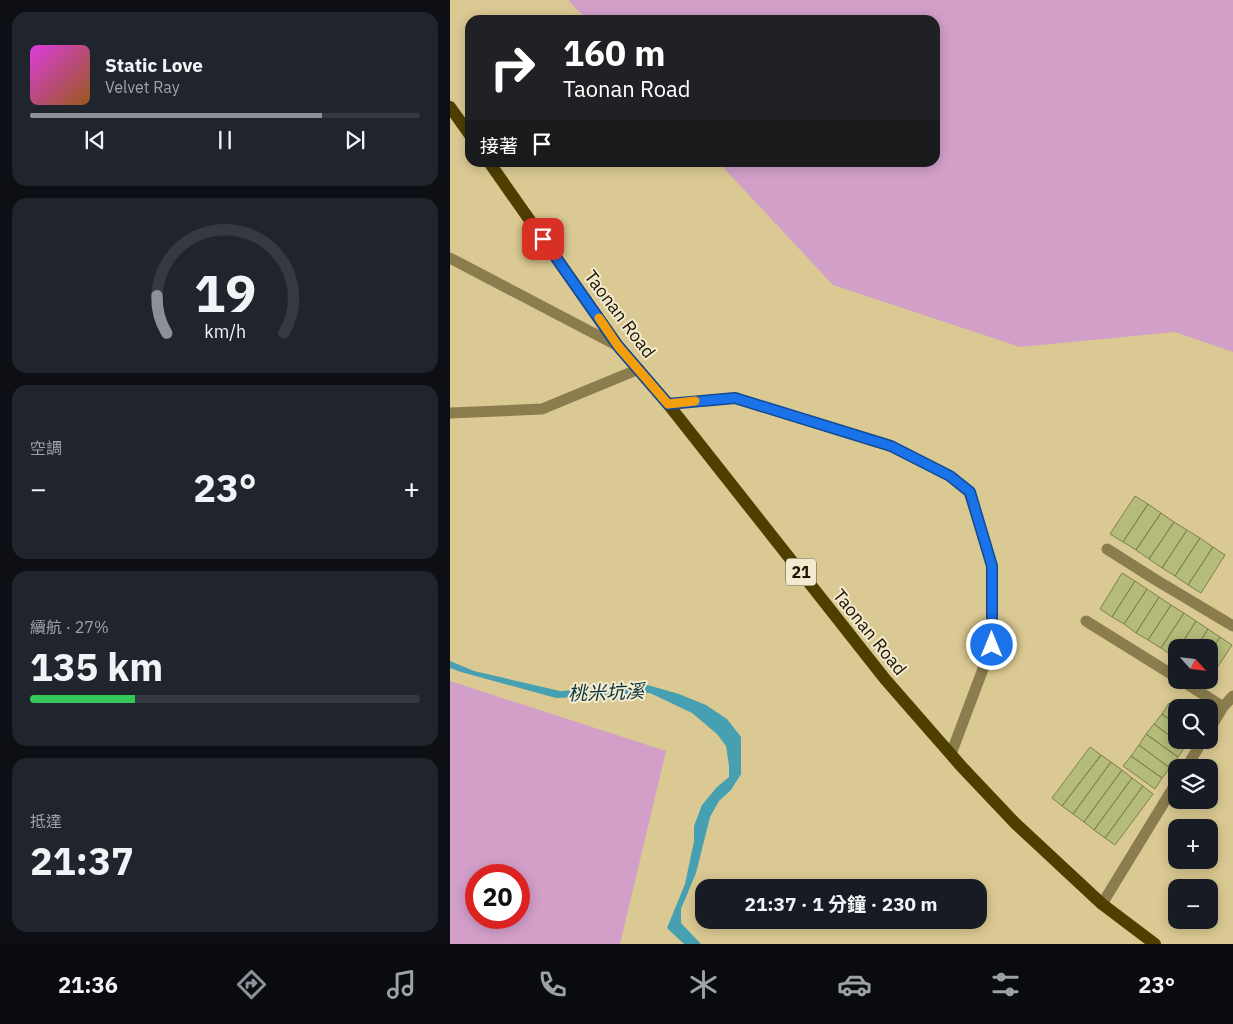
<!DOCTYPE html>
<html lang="zh-TW">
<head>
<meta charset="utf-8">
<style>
	:root { --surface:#171b24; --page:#20242c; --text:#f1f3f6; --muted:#9ea1a6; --line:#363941; --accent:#8c9099 }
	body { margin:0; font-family:"IBM Plex Sans","Noto Sans TC",sans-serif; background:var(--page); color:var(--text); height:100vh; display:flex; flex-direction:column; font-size:19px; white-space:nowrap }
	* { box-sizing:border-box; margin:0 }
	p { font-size:16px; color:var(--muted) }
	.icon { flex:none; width:28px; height:28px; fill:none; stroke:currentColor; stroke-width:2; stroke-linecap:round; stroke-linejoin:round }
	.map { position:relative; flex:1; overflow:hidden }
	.panel { display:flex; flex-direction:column; gap:12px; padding:12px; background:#0d0f14; width:450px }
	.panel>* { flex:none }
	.banner { position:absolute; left:15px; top:15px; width:475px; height:152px; border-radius:15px; box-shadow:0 2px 12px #0003; background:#202124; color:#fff; overflow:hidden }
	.needle { width:32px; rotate:117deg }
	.tools { position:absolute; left:718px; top:639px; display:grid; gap:10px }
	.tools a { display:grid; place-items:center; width:50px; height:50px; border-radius:10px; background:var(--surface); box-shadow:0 2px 12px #0003; font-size:25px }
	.speed { position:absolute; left:15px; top:864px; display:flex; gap:10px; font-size:25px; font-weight:700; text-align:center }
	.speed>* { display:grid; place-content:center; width:65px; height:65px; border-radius:50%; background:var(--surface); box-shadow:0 2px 12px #0003; line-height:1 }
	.speed .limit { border:8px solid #d22; background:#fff; color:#111 }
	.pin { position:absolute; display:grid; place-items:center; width:42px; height:42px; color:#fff; margin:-21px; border-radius:10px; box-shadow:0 2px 8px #0006 }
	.me { position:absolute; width:55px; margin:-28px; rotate:0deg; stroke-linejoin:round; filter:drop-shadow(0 0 4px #0008) }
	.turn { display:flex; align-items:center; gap:18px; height:105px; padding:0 15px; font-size:22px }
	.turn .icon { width:65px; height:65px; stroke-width:2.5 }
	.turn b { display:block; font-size:35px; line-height:42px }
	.then { display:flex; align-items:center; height:48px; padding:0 15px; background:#0003; gap:10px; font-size:19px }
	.big { font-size:38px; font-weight:700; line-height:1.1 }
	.panel .card { flex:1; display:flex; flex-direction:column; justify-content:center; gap:8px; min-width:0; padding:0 18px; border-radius:15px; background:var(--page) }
	.panel .dial { align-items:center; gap:0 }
	.dial svg { height:130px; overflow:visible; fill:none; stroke:var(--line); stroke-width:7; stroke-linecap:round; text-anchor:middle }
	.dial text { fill:var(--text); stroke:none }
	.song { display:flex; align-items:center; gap:15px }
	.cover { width:60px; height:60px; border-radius:8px; background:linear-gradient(135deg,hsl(300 70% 55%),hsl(30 70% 35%)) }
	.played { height:5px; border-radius:2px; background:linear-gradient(90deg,var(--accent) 75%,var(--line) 75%) }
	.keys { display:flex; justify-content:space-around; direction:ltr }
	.heat { display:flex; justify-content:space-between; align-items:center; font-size:28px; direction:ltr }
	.charge { height:8px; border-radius:4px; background:linear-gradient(90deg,#34c759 27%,var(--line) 0) }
	.trip { position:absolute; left:245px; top:879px; width:292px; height:50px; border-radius:15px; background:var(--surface); box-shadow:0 2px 12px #0003; font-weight:700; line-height:50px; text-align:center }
	.menu { display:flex; height:80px; justify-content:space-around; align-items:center; background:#090b0e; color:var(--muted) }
	.menu .icon { width:35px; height:35px }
	.menu .selected { color:var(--accent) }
	.menu b { font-size:22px; color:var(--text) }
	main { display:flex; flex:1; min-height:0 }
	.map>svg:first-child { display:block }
	.green { fill:#d29fc9; fill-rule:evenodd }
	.water { fill:#47a0b2 }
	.building { fill:#b5bb79; stroke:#7e824d }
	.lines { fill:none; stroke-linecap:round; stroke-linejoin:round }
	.lane { stroke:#8b7d4e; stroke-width:11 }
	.primary { stroke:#4e3e00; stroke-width:12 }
	.route-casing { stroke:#114b97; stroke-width:12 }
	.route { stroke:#1a73e8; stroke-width:9 }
	.slow { stroke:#f59e0b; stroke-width:9 }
	.labels { text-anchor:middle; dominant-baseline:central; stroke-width:4; stroke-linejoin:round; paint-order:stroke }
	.shield { fill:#f3eacf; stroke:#5c543f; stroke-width:1 }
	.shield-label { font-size:16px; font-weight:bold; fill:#1b1401 }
	.street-label { font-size:18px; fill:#1b1401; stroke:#f3eacf }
	.water-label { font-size:19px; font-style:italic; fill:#06323a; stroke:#f3eacf }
</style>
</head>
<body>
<main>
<section class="panel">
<div class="card">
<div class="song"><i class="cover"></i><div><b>Static Love</b><p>Velvet Ray</p></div></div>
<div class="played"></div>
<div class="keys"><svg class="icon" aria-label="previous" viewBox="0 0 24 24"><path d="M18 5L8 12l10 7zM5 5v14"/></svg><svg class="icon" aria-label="pause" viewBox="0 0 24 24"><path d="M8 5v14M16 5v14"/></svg><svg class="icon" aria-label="next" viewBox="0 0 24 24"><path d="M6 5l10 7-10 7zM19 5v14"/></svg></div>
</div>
<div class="card dial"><svg viewBox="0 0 100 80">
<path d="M14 69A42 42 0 1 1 86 69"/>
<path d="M14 69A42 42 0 0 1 8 46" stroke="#8c9099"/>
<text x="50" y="56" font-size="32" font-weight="700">19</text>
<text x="50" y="72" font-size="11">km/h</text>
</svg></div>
<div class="card"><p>空調</p>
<div class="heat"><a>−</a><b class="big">23°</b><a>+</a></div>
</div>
<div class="card"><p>續航 · 27%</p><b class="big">135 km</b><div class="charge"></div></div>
<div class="card"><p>抵達</p><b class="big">21:37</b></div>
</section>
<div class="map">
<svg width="783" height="944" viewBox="0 0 783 944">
	<rect width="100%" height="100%" fill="#dac992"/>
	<!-- green -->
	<path class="green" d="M118,0h665v352l-58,-20 -155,15 -187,-62 -114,-122 216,-1v-142h-348z
		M0,681l216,70 -46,193h-170zM26,875h43v43h-43z"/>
	<!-- water -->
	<path class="water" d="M0,661l24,10 86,20 48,-3 36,-4 35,10 27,11 21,14 14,18v37l-10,16 -12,11 -9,16 -14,56 -15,36v14l20,21h-17l-17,-16 18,-44 9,-43v-15l8,-21 15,-18 12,-10v-11l-3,-20 -9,-12 -25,-21 -42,-20 -94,5 -95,-26 -11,-4z"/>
	<!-- building -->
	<path class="building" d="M685,496l13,8 -25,38 -13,-8z
		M698,504l13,9 -25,37 -13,-8z
		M711,513l13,9 -25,37 -13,-9z
		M724,522l13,8 -25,38 -13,-9z
		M737,530l13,8 -25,38 -13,-8z
		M750,538l13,9 -25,38 -13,-9z
		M763,547l12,8 -24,38 -13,-8z
		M672,573l13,8 -23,36 -12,-8z
		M685,581l12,8 -23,35 -12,-7z
		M697,589l12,8 -23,36 -12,-9z
		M709,597l12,8 -23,35 -12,-7z
		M721,605l13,8 -23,35 -13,-8z
		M734,613l12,8 -17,27h-3v3l-3,5 -12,-8z
		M746,621l12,8 -12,19h-17z
		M758,629l12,8 -11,17v-6h-13z
		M770,637l12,8 -23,35v-26z
		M719,703l7,5v16l-14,-10z
		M712,714l14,10v16h15l-6,7 -31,-23z
		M704,724l31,23 -7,10 -32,-23z
		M696,734l32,23 -8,11 -31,-23z
		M689,745l31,23 -8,10 -31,-22z
		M640,747l11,8 -39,51 -10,-8z
		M651,755l10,7 -38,52 -11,-8z
		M681,756l31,22 -7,11 -32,-23z
		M661,762l11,8 -38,52 -11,-8z
		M672,770l10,8 -38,52 -10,-8z
		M682,778l11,8 -38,52 -11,-8z
		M693,786l10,8 -38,51 -10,-7z"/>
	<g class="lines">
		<!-- lane -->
		<path class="lane" d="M0,258l168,88
			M218,404l67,-6 156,48 59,30 19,16 23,74v79l-41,109
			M0,413l92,-4 97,-40
			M657,549l49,31 77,46
			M636,621l90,56
			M731,680l42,27
			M759,730l14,-23 10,-11
			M736,768l17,-28
			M652,904l74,-121"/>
		<!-- primary -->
		<path class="primary" d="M0,107l20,28
			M39,162l129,184 50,58 217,275 76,87 55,58 86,80 53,40"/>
	</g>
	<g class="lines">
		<defs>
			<path id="route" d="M93,239l75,107 50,58 67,-6 156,48 59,30 20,16 22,74v79"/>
		</defs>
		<!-- route casing -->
		<use href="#route" class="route-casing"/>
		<!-- route -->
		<use href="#route" class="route"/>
		<!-- slow -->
		<path class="slow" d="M149,318l19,28 50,58 27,-3"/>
	</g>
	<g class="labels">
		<!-- shield labels -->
		<rect class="shield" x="336" y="558.5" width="30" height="27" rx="4"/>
		<g class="shield-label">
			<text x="351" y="572">21</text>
		</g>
		<!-- street labels -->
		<g class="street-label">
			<text transform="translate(170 314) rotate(53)">Taonan Road</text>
			<text transform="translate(420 632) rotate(51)">Taonan Road</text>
		</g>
		<!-- water labels -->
		<g class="water-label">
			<text transform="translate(156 692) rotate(-2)">桃米坑溪</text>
		</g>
	</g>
</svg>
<div class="tools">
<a><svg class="needle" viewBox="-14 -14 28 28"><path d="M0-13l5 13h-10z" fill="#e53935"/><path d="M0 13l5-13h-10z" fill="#9ea1a6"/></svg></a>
<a><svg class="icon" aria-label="search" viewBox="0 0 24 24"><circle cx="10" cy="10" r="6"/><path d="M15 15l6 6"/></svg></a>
<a><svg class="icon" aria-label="layers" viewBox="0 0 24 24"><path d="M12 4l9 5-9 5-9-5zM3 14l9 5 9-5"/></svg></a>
<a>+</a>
<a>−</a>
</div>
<div class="speed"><div class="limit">20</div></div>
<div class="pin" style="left:93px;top:239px;background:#d93025"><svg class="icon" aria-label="arrive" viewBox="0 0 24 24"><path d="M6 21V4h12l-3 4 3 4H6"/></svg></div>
<svg class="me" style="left:542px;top:645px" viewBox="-20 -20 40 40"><circle r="17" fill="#1a73e8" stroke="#fff" stroke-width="3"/><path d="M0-11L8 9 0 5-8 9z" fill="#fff"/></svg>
<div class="trip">21:37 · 1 分鐘 · 230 m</div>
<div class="banner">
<div class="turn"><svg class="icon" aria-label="right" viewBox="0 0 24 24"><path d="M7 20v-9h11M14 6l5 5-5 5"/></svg><div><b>160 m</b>Taonan Road</div></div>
<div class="then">接著<svg class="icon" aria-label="arrive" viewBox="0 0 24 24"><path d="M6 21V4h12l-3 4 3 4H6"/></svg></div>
</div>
</div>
</main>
<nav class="menu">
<b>21:36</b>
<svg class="icon selected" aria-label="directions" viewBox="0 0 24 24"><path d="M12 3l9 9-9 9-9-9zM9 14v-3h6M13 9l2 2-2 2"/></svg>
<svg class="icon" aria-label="music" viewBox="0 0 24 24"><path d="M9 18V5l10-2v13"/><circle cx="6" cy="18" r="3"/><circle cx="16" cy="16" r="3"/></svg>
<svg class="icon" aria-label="phone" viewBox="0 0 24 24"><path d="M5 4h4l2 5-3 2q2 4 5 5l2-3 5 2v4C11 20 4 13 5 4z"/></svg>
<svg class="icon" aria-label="climate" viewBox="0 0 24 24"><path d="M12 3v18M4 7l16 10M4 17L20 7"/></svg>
<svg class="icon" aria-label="car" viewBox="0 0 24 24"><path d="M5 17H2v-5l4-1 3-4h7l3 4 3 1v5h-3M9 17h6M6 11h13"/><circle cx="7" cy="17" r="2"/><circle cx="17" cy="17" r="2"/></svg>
<svg class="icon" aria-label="filters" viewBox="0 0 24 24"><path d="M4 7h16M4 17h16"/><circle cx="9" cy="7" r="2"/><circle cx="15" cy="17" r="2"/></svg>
<b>23°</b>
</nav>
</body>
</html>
